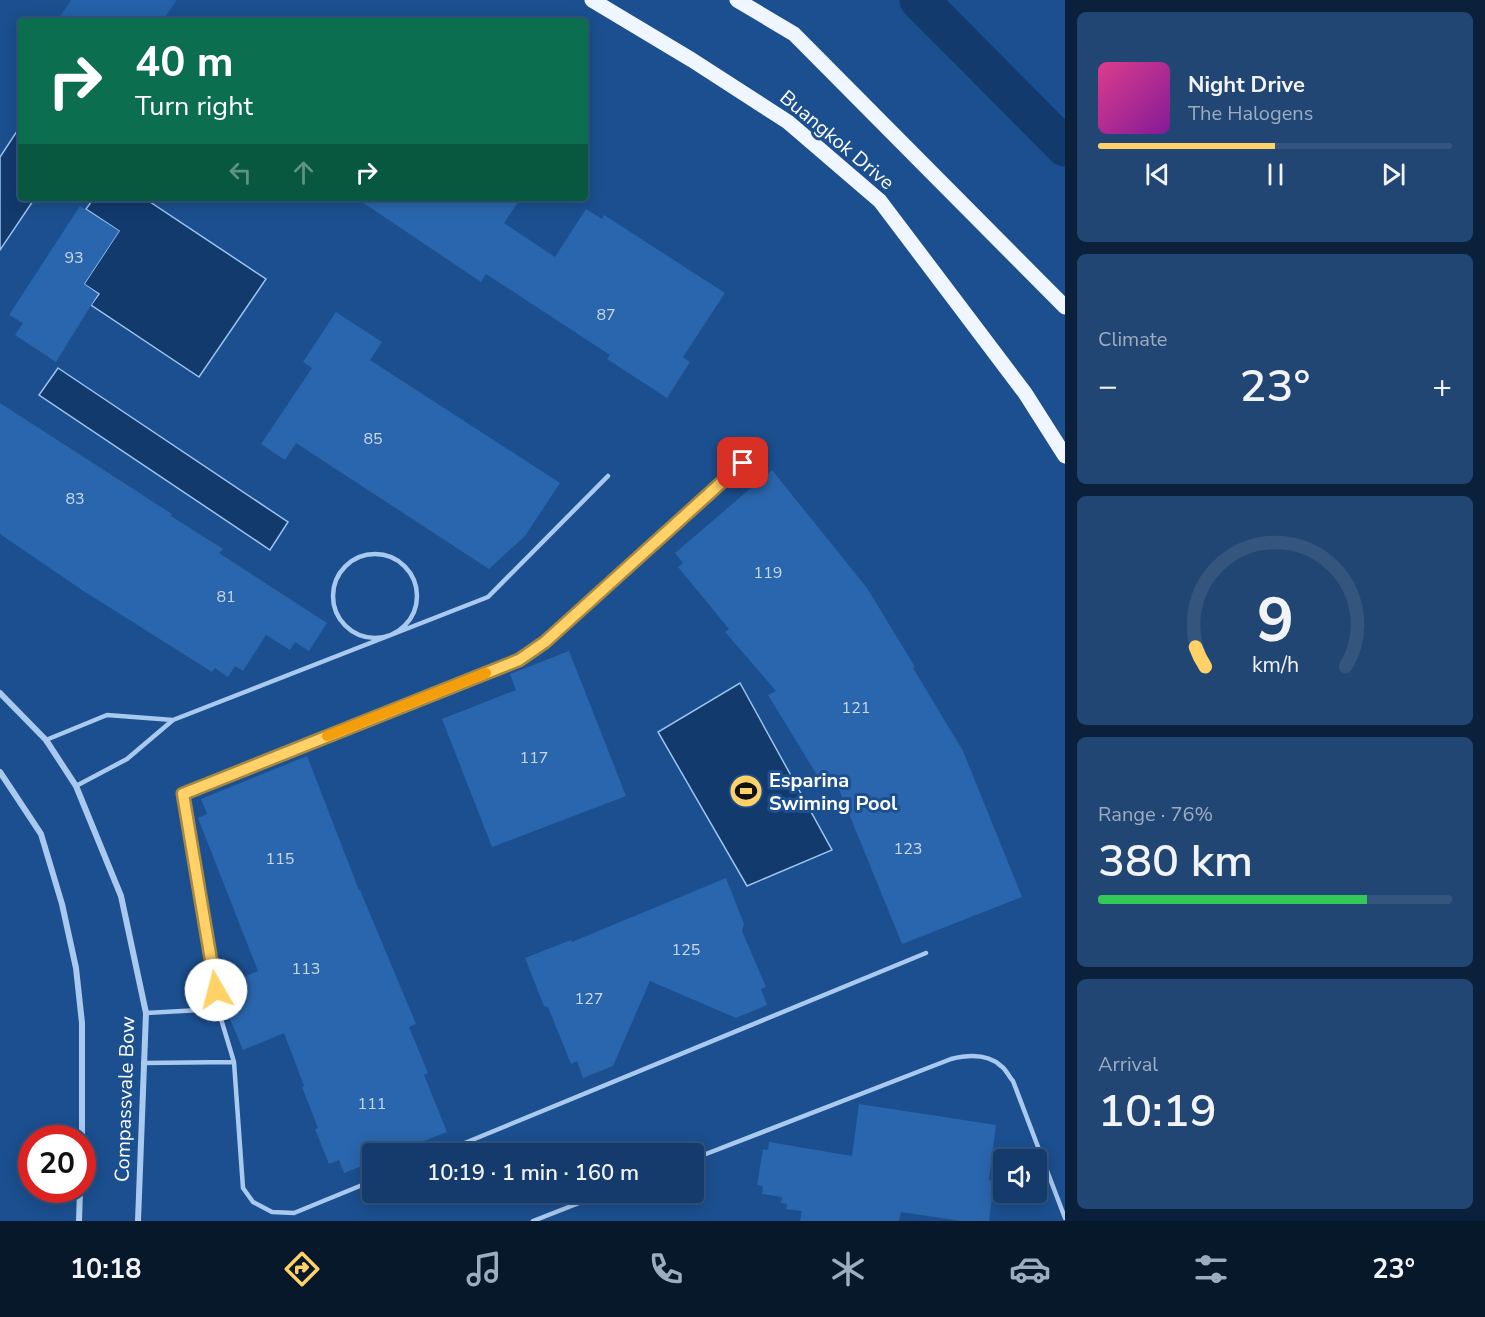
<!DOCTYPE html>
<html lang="en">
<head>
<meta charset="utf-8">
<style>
	:root { --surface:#143b6b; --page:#214673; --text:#f1f3f6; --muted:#9dadc1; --line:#33557e; --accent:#ffd166 }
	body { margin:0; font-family:"Nunito Sans",sans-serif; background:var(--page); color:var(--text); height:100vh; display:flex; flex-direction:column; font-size:22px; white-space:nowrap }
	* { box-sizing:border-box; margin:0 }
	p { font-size:20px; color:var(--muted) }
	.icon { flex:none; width:33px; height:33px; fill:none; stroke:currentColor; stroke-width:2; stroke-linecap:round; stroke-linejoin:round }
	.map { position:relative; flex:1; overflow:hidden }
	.sheet { display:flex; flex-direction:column; gap:12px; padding:12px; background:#0b203b; width:420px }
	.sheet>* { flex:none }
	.banner { position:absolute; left:18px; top:18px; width:570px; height:183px; border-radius:6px; box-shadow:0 3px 15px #0003,0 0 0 2px var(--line); background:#0b6e4f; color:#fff; overflow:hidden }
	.fabs { position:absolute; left:993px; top:1149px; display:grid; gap:12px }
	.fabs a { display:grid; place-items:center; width:54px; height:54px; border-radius:6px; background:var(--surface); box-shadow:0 3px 15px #0003,0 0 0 2px var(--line); font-size:30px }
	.speed { position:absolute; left:18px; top:1125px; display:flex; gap:12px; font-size:30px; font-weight:700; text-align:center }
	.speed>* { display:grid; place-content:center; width:78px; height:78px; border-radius:50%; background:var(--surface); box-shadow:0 3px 15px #0003,0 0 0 2px var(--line); line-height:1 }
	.speed .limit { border:9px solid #d22; background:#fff; color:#111 }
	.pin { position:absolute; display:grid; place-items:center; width:51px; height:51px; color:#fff; margin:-26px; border-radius:12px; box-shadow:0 3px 9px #0006 }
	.me { position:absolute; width:66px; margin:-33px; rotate:352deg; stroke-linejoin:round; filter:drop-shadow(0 0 4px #0008) }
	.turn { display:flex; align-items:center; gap:21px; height:126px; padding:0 18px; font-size:27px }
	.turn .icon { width:78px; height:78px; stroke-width:2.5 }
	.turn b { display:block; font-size:42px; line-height:51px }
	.lanes { display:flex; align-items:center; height:57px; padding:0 18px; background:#0003; justify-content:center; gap:30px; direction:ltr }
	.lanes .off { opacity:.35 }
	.big { font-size:45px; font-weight:600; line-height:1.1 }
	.sheet .tile { flex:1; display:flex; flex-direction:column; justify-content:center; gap:9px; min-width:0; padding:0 21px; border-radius:9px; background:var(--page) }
	.sheet .dial { align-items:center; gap:0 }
	.dial svg { height:156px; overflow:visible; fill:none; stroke:var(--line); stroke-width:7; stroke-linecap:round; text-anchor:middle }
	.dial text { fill:var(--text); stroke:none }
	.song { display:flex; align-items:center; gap:18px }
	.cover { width:72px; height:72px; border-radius:9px; background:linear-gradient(135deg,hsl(330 70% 55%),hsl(290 70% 35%)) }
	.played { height:6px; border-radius:3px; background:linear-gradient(90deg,var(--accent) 50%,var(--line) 50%) }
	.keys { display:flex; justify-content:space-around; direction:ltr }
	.heat { display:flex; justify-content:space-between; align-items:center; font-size:33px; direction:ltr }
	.charge { height:9px; border-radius:4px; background:linear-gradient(90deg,#34c759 76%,var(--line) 0) }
	.trip { position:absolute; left:362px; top:1143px; width:342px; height:60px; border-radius:6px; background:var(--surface); box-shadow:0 3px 15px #0003,0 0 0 2px var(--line); font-weight:600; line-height:60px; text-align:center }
	.dock { display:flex; height:96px; justify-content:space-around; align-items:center; background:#08182b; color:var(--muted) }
	.dock .icon { width:42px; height:42px }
	.dock .selected { color:var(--accent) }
	.dock b { font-size:27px; color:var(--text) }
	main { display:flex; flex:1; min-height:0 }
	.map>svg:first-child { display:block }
	.green { fill:#2461a8 }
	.water { fill:#123a6d; stroke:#9cc4f0; stroke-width:1.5 }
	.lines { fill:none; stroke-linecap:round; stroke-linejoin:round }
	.canal { stroke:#123a6d; stroke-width:39 }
	.building { fill:#2a66ad }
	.service { stroke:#a9c9ee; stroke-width:4.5 }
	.minor { stroke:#a9c9ee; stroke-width:6 }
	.primary { stroke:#f0f6ff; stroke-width:15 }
	.route-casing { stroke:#a68842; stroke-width:15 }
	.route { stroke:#ffd166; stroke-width:10 }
	.slow { stroke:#f59e0b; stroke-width:10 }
	.labels { text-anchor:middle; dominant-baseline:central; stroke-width:6; stroke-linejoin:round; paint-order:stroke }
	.number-label { font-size:16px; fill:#cad9ea }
	.street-label { font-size:20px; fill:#fff; stroke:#1b4f8f }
	.poi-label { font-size:20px; font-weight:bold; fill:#fff; stroke:#1b4f8f; text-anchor:start }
</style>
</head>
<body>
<main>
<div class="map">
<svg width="1065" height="1221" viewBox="0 0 1065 1221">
	<rect width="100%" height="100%" fill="#1b4f8f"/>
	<!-- green -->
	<path class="green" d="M71,0h106l-15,21h-105z"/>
	<!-- water -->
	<path class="water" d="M21,125v73h14l-35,52v-93z
		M94,198h50l122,81 -67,98 -108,-72 8,-11 -15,-10 35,-53 -33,-22z
		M58,368l230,154 -18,28 -231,-155z
		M740,683l92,167 -85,36 -89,-154z"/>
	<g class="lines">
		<!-- canal -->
		<path class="canal" d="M919,0l146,147"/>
	</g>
	<!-- building -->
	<path class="building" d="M356,198h165l-17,25 51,34 31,-48 16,10 2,-4 121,78 -42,64 7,5 -23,36 -60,-39 3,-4 -124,-81 -5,8z
		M80,206l39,25 -35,53 14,10 -42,68 -41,-27 8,-12 -14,-8z
		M336,312l46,30 -12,18 190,123 -35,53 -36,33 -193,-126 -11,17 -24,-16 51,-76 -9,-6z
		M0,403l172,111 -1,2 52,33 -4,4 108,70 -18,28 -14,-9 -5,8 -24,-15 -23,36 -8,-5 -7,11 -13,-9 -3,4 -130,-82 -82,-56z
		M772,470l95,118 48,79 -2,1 50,83 59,146 -120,47 -66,-162 -11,6 -57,-93 8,-4 -51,-59 4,-3 -51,-62 5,-4 -8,-10z
		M569,651l57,145 -134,51 -50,-128 74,-29 -6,-16z
		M307,756l52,134h1l56,134 -7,3 19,46 -4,2 23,57 -56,22h-19v8l-28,11 -5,-13 -10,4 -14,-35 3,-1 -16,-41 2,-1 -20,-53 -41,17 -23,-55 -1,-8 39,-16 -60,-153 9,-4 -6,-15z
		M726,878l18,46 -2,7 24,56 -5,2 6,16 -31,13 -86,-37 -37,85 -30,12 -6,-17 -6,3 -23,-57 -4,-1 -19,-48 46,-18 1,2z
		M859,1104l137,21 -7,55 5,1 -5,40h-28l-60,-9 -2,9h-99l2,-10 -16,-2 1,-5 -6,-1 1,-6 -20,-3 1,-8 -6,-1 6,-36 5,1 1,-8 83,14z"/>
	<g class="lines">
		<!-- service -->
		<path class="service" d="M333 596a42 42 0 1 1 84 0a42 42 0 1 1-84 0Z
			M46,740l61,-25 66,5
			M76,786l51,-27 46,-39 315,-123 120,-121
			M146,1013l72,-4
			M143,1063l91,-1
			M438,1154l488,-201
			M693,1159l258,-100c16,-4 36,-6 50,7 5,3 8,11 12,15l52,137
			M372,1181l-78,32 -22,-1 -19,-10 -10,-14 -9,-126 -16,-53 -35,-215 336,-134 26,-18 198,-179
			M533,1221l74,-29"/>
		<!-- minor -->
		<path class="minor" d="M0,693l46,47 30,46 45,110 25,117 -8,208
			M0,772l41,62 21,70 14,64 6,55v115
			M79,1221l1,-31"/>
		<!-- primary -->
		<path class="primary" d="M592,0l100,60 96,62 92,79 145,192 40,63
			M737,0l57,34 271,273"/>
	</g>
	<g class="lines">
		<defs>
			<path id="route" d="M216,990l-33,-196 336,-134 26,-18 198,-179"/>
		</defs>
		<!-- route casing -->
		<use href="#route" class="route-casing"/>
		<!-- route -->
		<use href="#route" class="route"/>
		<!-- slow -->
		<path class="slow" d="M327,736l159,-63"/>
	</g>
	<!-- icons -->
	<defs>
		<symbol id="stadium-disc" viewBox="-11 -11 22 22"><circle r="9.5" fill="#ffd166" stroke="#1b4f8f"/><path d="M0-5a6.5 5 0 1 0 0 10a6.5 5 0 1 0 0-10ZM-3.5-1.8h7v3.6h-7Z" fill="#111"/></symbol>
	</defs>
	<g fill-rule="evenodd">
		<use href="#stadium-disc" x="727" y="772" width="38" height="38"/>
	</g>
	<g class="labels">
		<!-- number labels -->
		<g class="number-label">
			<text x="74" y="258">93</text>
			<text x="606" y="315">87</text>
			<text x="373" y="439">85</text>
			<text x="75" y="499">83</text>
			<text x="768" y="573">119</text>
			<text x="226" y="597">81</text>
			<text x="856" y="708">121</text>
			<text x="534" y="758">117</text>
			<text x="908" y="849">123</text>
			<text x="280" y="859">115</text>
			<text x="686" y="950">125</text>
			<text x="306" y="969">113</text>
			<text x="589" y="999">127</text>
			<text x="372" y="1104">111</text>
		</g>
		<!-- street labels -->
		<g class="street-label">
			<text transform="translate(837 140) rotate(40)">Buangkok Drive</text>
			<text transform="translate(125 1099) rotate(-88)">Compassvale Bow</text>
		</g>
		<!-- poi labels -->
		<g class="poi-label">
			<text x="769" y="780">Esparina<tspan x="769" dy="23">Swiming Pool</tspan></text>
		</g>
	</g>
</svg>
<div class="fabs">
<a><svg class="icon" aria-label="sound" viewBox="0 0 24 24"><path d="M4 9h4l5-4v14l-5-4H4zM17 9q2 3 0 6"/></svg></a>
</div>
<div class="speed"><div class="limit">20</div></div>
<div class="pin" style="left:743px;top:463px;background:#d93025"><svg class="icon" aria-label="arrive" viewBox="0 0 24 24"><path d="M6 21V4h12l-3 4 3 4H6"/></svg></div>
<svg class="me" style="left:216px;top:990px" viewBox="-20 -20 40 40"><circle r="19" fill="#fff"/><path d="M0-13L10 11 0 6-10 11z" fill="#ffd166"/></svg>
<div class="trip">10:19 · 1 min · 160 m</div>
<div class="banner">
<div class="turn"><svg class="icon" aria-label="right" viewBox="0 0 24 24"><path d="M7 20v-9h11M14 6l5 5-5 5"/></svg><div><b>40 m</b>Turn right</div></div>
<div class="lanes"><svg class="icon off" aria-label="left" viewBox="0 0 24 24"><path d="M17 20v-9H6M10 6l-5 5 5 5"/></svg><svg class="icon off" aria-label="ahead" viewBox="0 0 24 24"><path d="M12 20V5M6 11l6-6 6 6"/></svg><svg class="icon" aria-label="right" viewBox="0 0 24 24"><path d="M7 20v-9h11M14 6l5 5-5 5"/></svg></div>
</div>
</div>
<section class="sheet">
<div class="tile">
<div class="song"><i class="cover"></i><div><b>Night Drive</b><p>The Halogens</p></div></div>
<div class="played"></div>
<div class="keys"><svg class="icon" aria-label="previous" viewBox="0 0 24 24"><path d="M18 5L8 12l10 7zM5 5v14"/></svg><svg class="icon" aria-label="pause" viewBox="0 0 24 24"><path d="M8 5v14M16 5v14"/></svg><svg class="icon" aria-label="next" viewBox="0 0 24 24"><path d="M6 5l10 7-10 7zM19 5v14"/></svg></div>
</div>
<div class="tile"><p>Climate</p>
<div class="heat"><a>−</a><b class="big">23°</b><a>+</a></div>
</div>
<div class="tile dial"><svg viewBox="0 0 100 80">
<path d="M14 69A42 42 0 1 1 86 69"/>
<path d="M14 69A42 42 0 0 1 9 59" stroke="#ffd166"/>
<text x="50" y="56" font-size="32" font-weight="700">9</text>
<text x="50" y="72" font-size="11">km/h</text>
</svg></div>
<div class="tile"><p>Range · 76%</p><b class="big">380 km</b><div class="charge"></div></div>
<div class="tile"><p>Arrival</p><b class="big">10:19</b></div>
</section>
</main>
<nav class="dock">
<b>10:18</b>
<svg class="icon selected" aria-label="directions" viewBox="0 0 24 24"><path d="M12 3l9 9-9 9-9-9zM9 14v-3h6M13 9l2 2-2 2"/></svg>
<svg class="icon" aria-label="music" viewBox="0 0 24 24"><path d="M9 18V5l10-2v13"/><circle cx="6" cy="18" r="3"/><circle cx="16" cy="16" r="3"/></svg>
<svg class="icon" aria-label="phone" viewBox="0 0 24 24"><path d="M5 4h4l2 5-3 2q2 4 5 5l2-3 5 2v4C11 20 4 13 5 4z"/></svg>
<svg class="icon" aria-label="climate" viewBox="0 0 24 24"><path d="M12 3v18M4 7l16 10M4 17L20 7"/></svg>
<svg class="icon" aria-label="car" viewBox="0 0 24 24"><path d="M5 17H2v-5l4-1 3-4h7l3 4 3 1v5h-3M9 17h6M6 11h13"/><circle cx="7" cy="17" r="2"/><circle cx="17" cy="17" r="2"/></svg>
<svg class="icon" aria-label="filters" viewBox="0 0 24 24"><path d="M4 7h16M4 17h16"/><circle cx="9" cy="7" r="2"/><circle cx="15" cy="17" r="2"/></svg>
<b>23°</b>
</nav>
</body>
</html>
